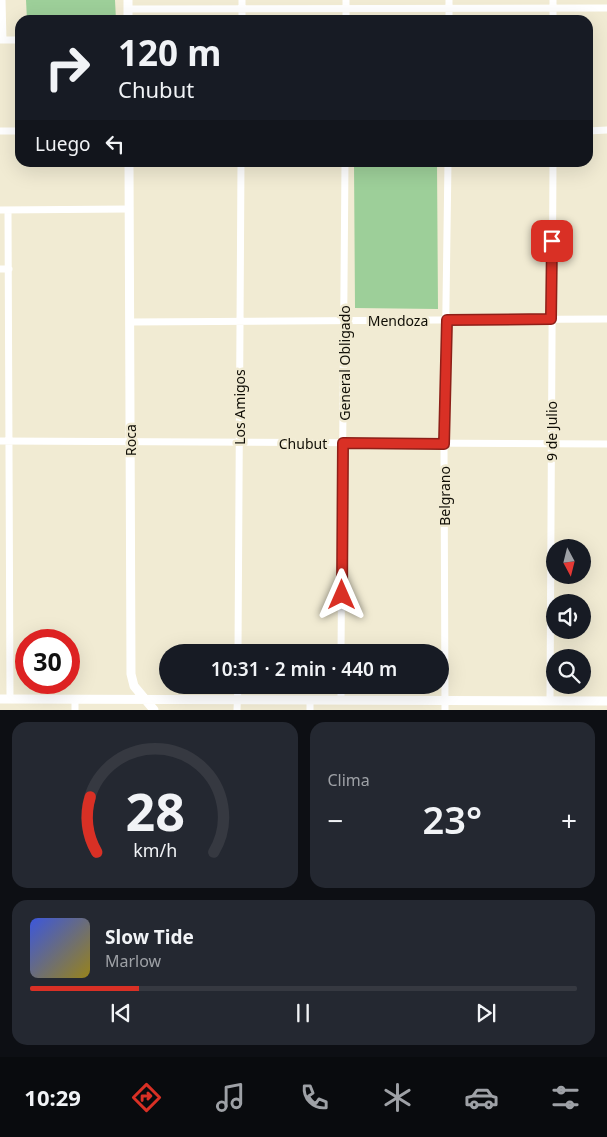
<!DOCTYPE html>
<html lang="es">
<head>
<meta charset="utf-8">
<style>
	:root { --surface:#171b24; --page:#242831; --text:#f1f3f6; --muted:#9ea1a6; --line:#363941; --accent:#d93025 }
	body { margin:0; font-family:"Noto Sans",sans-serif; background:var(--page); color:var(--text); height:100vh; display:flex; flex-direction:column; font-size:19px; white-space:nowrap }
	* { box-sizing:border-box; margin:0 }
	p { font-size:16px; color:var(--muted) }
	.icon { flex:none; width:28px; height:28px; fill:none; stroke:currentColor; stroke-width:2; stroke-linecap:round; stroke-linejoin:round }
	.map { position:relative; height:710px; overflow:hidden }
	.side { display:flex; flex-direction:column; gap:12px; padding:12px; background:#0d0f14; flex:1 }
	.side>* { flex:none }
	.guide { position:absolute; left:15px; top:15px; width:578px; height:152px; border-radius:15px; box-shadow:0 5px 20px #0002; background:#171b24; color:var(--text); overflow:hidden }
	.needle { width:32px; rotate:173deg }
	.tools { position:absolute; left:546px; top:539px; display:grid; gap:10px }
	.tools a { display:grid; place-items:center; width:45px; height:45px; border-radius:50%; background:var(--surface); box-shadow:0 5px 20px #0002; font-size:25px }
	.speed { position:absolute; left:15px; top:629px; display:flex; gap:10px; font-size:25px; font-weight:700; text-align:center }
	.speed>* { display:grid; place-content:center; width:65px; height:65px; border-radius:50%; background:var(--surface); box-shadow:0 5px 20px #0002; line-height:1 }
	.speed .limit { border:8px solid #d22; background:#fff; color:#111 }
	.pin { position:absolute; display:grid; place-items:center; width:42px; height:42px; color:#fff; margin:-21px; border-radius:10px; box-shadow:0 2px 8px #0006 }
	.me { position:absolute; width:55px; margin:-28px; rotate:0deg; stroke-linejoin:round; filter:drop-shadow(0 0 4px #0008) }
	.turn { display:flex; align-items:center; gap:18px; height:105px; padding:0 20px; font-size:22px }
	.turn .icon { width:65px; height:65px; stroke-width:2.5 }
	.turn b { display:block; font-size:35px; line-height:42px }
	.then { display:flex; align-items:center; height:48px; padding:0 20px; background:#0003; gap:10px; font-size:19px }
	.big { font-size:38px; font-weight:600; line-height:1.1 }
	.side .widget { flex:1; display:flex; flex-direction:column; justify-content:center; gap:8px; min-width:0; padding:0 18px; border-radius:15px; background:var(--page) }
	.side .dial { align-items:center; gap:0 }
	.dial svg { height:130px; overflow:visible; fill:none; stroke:var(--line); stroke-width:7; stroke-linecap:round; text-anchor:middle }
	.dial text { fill:var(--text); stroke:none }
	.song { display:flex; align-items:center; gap:15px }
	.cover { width:60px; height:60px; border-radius:8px; background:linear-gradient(135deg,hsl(230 70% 55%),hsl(50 70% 35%)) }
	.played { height:5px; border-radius:2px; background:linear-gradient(90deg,var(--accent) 20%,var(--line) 20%) }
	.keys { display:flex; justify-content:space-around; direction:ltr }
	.heat { display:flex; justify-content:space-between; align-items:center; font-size:28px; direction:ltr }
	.side .tiles { flex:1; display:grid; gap:12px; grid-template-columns:1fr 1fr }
	.widget:last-child { grid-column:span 2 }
	.trip { position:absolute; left:159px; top:644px; width:290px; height:50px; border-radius:25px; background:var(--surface); box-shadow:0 5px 20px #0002; font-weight:600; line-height:50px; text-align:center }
	.tab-bar { display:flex; height:80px; justify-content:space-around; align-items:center; background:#090b0e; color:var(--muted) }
	.tab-bar .icon { width:35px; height:35px }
	.tab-bar .current { color:var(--accent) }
	.tab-bar b { font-size:22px; color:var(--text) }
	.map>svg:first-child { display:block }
	.green { fill:#9dcf99 }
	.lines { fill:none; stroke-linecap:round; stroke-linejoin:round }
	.minor { stroke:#fff; stroke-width:7 }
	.tertiary { stroke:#fff; stroke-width:9 }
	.route-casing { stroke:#8d1f18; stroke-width:12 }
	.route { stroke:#d93025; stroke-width:9 }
	.labels { text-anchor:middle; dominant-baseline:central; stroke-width:5; stroke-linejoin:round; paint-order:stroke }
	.street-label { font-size:14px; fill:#100e06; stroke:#f1ebd3 }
</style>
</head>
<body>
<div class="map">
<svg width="607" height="710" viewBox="0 0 607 710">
	<rect width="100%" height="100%" fill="#f1ebd3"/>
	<!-- green -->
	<path class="green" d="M26,0h89l1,20h-89z
		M354,163h83l1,146 -83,-1z"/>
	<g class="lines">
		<!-- minor -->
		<path class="minor" d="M2,0l1,40
			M128,9l479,-1
			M242,20v-20
			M346,20v-20
			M449,20v-20
			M553,20v-20
			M0,40h20
			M0,131h20
			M588,131l19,-1
			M0,210l129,-1
			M8,210l2,489
			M0,269h9
			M130,322l477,-3
			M0,441l607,3
			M238,652l3,-490
			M341,652l4,-490
			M75,699v11
			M341,699v-14
			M550,700l3,-538
			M237,710l1,-25
			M310,710v-10
			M445,710l-1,-266 4,-282"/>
		<!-- tertiary -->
		<path class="tertiary" d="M128,20v-20
			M129,162l2,512 3,12 20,24
			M0,699l607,2"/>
	</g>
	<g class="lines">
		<defs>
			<path id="route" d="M342,595l1,-152 101,1 3,-124 104,-1 1,-78"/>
		</defs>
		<!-- route casing -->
		<use href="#route" class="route-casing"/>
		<!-- route -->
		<use href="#route" class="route"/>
	</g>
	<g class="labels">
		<!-- street labels -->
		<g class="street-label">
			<text x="398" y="320">Mendoza</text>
			<text transform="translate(344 363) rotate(-90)">General Obligado</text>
			<text transform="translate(239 407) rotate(-90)">Los Amigos</text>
			<text transform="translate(551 431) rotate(-90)">9 de Julio</text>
			<text transform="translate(130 440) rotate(-90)">Roca</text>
			<text x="303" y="443">Chubut</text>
			<text transform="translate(444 496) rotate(-90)">Belgrano</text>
		</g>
	</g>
</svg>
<div class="tools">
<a><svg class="needle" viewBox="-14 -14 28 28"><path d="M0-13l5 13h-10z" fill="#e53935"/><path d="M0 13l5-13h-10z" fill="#9ea1a6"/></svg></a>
<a><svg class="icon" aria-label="sound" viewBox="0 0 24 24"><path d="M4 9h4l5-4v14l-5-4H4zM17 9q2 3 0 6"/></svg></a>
<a><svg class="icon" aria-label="search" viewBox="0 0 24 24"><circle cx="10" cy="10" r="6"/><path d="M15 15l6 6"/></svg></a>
</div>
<div class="speed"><div class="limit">30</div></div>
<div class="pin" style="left:552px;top:241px;background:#d93025"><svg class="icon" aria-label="arrive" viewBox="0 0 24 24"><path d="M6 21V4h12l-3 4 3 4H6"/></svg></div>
<svg class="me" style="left:342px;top:595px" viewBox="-20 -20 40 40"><path d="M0-17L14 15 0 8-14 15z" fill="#d93025" stroke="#fff" stroke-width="4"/></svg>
<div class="trip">10:31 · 2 min · 440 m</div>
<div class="guide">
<div class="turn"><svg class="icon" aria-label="right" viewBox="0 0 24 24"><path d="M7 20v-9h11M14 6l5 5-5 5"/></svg><div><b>120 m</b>Chubut</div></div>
<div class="then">Luego<svg class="icon" aria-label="left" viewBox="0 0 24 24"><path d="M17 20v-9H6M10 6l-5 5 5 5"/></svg></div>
</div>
</div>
<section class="side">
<div class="tiles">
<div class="widget dial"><svg viewBox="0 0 100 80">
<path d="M14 69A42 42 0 1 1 86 69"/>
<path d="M14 69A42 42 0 0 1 10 35" stroke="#d93025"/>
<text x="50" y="56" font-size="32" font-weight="700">28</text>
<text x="50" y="72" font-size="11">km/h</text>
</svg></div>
<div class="widget"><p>Clima</p>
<div class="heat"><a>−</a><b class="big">23°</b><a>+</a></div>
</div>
<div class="widget">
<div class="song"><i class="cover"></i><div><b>Slow Tide</b><p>Marlow</p></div></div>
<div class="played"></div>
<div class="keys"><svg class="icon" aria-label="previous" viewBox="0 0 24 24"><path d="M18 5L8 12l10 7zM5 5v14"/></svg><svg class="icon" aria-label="pause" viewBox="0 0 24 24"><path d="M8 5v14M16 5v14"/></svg><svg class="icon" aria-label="next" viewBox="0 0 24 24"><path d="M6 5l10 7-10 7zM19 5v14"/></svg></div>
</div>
</div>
</section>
<nav class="tab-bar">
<b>10:29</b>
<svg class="icon current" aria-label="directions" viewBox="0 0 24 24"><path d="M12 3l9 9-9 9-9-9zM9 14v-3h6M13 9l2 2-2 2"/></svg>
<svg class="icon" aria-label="music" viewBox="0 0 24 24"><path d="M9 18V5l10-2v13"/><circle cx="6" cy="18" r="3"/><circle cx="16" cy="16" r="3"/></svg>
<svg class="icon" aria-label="phone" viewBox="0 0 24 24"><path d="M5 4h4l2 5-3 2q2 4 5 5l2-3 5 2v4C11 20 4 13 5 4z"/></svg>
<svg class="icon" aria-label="climate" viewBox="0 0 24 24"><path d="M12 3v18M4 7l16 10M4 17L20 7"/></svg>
<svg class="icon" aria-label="car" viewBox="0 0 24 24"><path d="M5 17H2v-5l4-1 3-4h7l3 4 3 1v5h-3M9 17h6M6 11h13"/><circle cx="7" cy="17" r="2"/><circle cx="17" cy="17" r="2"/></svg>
<svg class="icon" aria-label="filters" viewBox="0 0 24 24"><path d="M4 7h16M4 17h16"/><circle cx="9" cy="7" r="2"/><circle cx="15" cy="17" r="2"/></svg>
</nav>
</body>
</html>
